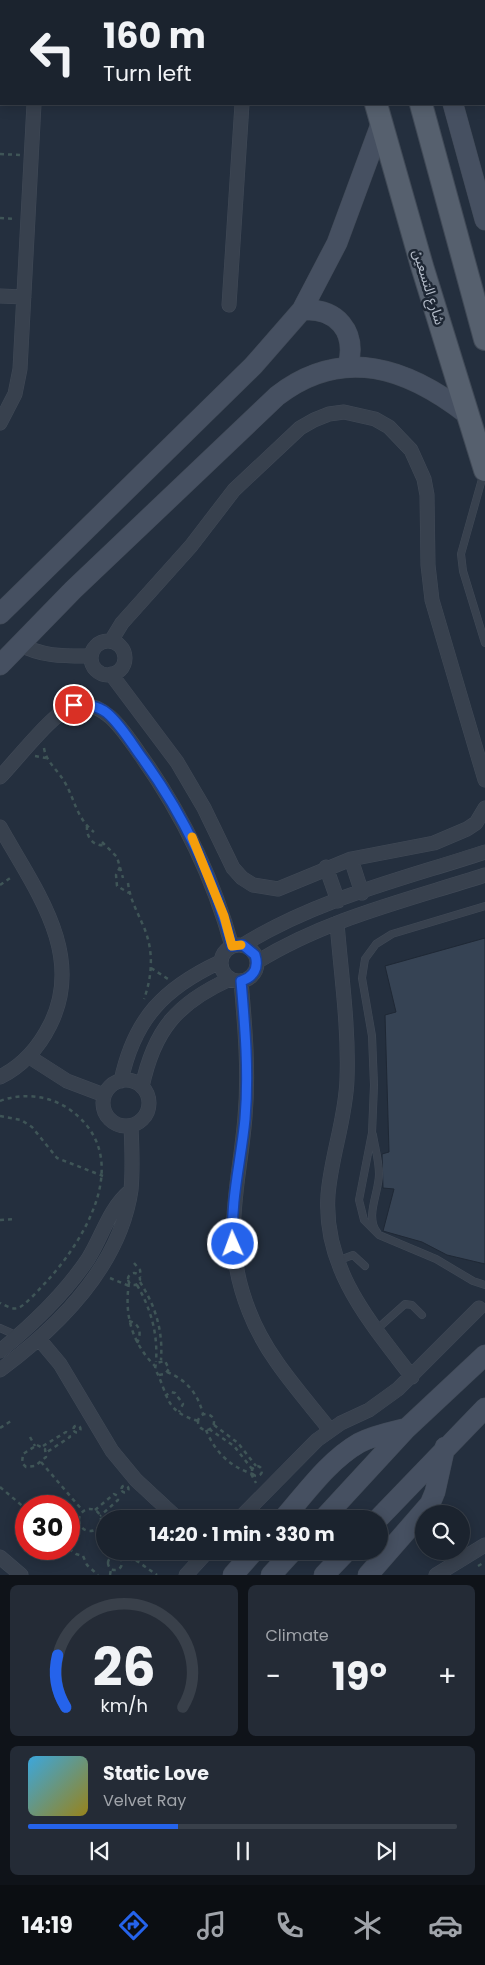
<!DOCTYPE html>
<html lang="en">
<head>
<meta charset="utf-8">
<style>
	:root { --surface:#1b232e; --page:#242b36; --text:#f1f3f6; --muted:#a0a4aa; --line:#39404a; --accent:#2563eb }
	body { margin:0; font-family:Poppins,"Noto Sans Arabic",sans-serif; background:var(--page); color:var(--text); height:100vh; display:flex; flex-direction:column; font-size:19px; white-space:nowrap }
	* { box-sizing:border-box; margin:0 }
	p { font-size:16px; color:var(--muted) }
	.icon { flex:none; width:28px; height:28px; fill:none; stroke:currentColor; stroke-width:2; stroke-linecap:round; stroke-linejoin:round }
	.map { position:relative; height:1575px; overflow:hidden }
	.sheet { display:flex; flex-direction:column; gap:10px; padding:10px; background:#0f1319; flex:1 }
	.sheet>* { flex:none }
	.guide { position:absolute; left:0px; top:0px; width:485px; height:105px; box-shadow:0 2px 12px #0003,0 0 0 1px var(--line); background:#1b232e; color:var(--text); overflow:hidden }
	.fabs { position:absolute; left:415px; top:1505px; display:grid; gap:10px }
	.fabs a { display:grid; place-items:center; width:55px; height:55px; border-radius:50%; background:var(--surface); box-shadow:0 2px 12px #0003,0 0 0 1px var(--line); font-size:25px }
	.speed { position:absolute; left:15px; top:1495px; display:flex; gap:10px; font-size:25px; font-weight:700; text-align:center }
	.speed>* { display:grid; place-content:center; width:65px; height:65px; border-radius:50%; background:var(--surface); box-shadow:0 2px 12px #0003,0 0 0 1px var(--line); line-height:1 }
	.speed .limit { border:8px solid #d22; background:#fff; color:#111 }
	.pin { position:absolute; display:grid; place-items:center; width:42px; height:42px; color:#fff; margin:-21px; border:2px solid #fff; border-radius:50%; box-shadow:0 1px 5px #0007 }
	.me { position:absolute; width:55px; margin:-28px; rotate:358deg; stroke-linejoin:round; filter:drop-shadow(0 0 4px #0008) }
	.turn { display:flex; align-items:center; gap:18px; height:105px; padding:0 20px; font-size:22px }
	.turn .icon { width:65px; height:65px; stroke-width:2.5 }
	.turn b { display:block; font-size:35px; line-height:42px }
	.big { font-size:38px; font-weight:700; line-height:1.1 }
	.sheet .widget { flex:1; display:flex; flex-direction:column; justify-content:center; gap:8px; min-width:0; padding:0 18px; border-radius:8px; background:var(--page) }
	.sheet .dial { align-items:center; gap:0 }
	.dial svg { height:130px; overflow:visible; fill:none; stroke:var(--line); stroke-width:7; stroke-linecap:round; text-anchor:middle }
	.dial text { fill:var(--text); stroke:none }
	.song { display:flex; align-items:center; gap:15px }
	.cover { width:60px; height:60px; border-radius:8px; background:linear-gradient(135deg,hsl(200 70% 55%),hsl(50 70% 35%)) }
	.played { height:5px; border-radius:2px; background:linear-gradient(90deg,var(--accent) 35%,var(--line) 35%) }
	.keys { display:flex; justify-content:space-around; direction:ltr }
	.heat { display:flex; justify-content:space-between; align-items:center; font-size:28px; direction:ltr }
	.sheet .tiles { flex:1; display:grid; gap:10px; grid-template-columns:1fr 1fr }
	.widget:last-child { grid-column:span 2 }
	.trip { position:absolute; left:96px; top:1510px; width:292px; height:50px; border-radius:25px; background:var(--surface); box-shadow:0 2px 12px #0003,0 0 0 1px var(--line); font-weight:700; line-height:50px; text-align:center }
	.dock { display:flex; height:80px; justify-content:space-around; align-items:center; background:#0b0e12; color:var(--muted) }
	.dock .icon { width:35px; height:35px }
	.dock .current { color:var(--accent) }
	.dock b { font-size:22px; color:var(--text) }
	.map>svg:first-child { display:block }
	.building { fill:#364354; stroke:#1f2835 }
	.lines { fill:none; stroke-linecap:round; stroke-linejoin:round }
	.lane-casing { stroke:#414a57; stroke-width:8 }
	.street-casing { stroke:#414a57; stroke-width:15 }
	.secondary-casing { stroke:#414a57; stroke-width:21 }
	.primary-casing { stroke:#414a57; stroke-width:24 }
	.path { stroke:#3f5557; stroke-width:2.5; stroke-dasharray:4 4; stroke-linecap:butt }
	.lane { stroke:#38414e; stroke-width:7 }
	.street { stroke:#38414e; stroke-width:14 }
	.secondary { stroke:#465061; stroke-width:20 }
	.primary { stroke:#56606e; stroke-width:22 }
	.route-casing { stroke:#184099; stroke-width:12 }
	.route { stroke:#2563eb; stroke-width:9 }
	.slow { stroke:#f59e0b; stroke-width:9 }
	.labels { text-anchor:middle; dominant-baseline:central; stroke-width:5; stroke-linejoin:round; paint-order:stroke }
	.street-label { font-size:14px; fill:#b4bcc9; stroke:#1d2633 }
</style>
</head>
<body>
<div class="map">
<svg width="485" height="1575" viewBox="0 0 485 1575">
	<rect width="100%" height="100%" fill="#242f3e"/>
	<!-- building -->
	<path class="building" d="M485,938v326l-38,-9 -25,-13 -39,-11 11,-42 -11,-1 -1,-34 7,-2 -4,-137 11,-3 -11,-46z"/>
	<g class="lines">
		<defs>
			<path id="lane" d="M484,472l-23,82 2,17 22,72
				M485,906l-93,28 -16,10 -11,15 -3,19 10,58 2,49 -2,48 -13,67 5,20 15,15 57,24 37,22 12,4
				M373,1135c2,13 6,26 6,39 0,19 -14,42 -2,58
				M337,1261l16,-6 12,11
				M0,1328l18,8
				M376,1330l29,-26 7,1 10,10"/>
			<path id="street" d="M149,1v-1
				M0,64h1
				M0,296l24,1
				M229,305l13,-201
				M0,423l15,-29 5,-25 14,-265
				M111,641l11,-18 69,-77 43,-56 66,-62 14,-8 15,-6 15,-2 31,7 14,8 22,23 13,29 3,16 1,70 4,35 53,180
				M91 658a17 17 0 1 1 34 0a17 17 0 1 1-34 0Z
				M20,644c21,13 47,12 71,12
				M111,674l66,88 27,46 29,60 9,10 11,7 25,4 73,-30 83,-16 33,-14 9,-6 9,-15
				M0,777c16,-16 56,-69 76,-72 30,-4 48,27 63,48 43,60 73,121 93,193
				M0,827c34,61 86,127 50,198 -11,22 -28,41 -50,52
				M351,859l11,34
				M326,867l12,34
				M337,923c4,51 12,104 10,156 -1,39 -16,77 -19,116 -5,74 42,127 84,182
				M221 963a18 18 0 1 1 36 0a18 18 0 1 1-36 0Z
				M243,945c74,-46 160,-66 242,-93
				M257,962c69,-43 151,-62 228,-87
				M241,981c4,46 8,91 4,136 -6,73 -25,121 4,194 17,45 51,81 81,119
				M28,1056l39,25 37,14
				M103 1103a23 23 0 1 1 46 0a23 23 0 1 1-46 0Z
				M121,1081c13,-62 43,-93 99,-119
				M142,1087c12,-57 35,-84 88,-108
				M39,1339l21,25 52,87 24,29 42,39
				M0,1351c32,-26 65,-58 88,-92 15,-24 20,-49 42,-68
				M0,1370c58,-43 120,-104 131,-180 2,-21 1,-43 0,-64
				M239,1519l78,-79 24,-17 28,-13 29,-21 81,-81
				M0,1557l21,18
				M186,1575l22,-24
				M436,1575l49,-30"/>
			<path id="secondary" d="M425,0l1,1
				M453,104l32,116
				M302,310c35,-2 55,21 46,56
				M0,614l253,-248 49,-56 35,-67 44,-119
				M0,665l73,-75 204,-194c66,-51 131,-28 191,19
				M283,1519c23,-26 45,-58 76,-76 15,-8 32,-11 48,-15
				M323,1519l84,-91 78,-73
				M378,1519l107,-111
				M233,1575l21,-24
				M271,1575l22,-24
				M324,1575l23,-24
				M368,1575l62,-71 5,-12 10,-45"/>
			<path id="primary" d="M348,0v1
				M394,0v1
				M376,104l46,162 63,204
				M421,104l64,235"/>
		</defs>
		<!-- lane casing -->
		<use href="#lane" class="lane-casing"/>
		<!-- street casing -->
		<use href="#street" class="street-casing"/>
		<!-- secondary casing -->
		<use href="#secondary" class="secondary-casing"/>
		<!-- primary casing -->
		<use href="#primary" class="primary-casing"/>
		<!-- path -->
		<path class="path" d="M0,154l20,1
			M0,218l16,1
			M44,748c2,14 13,21 20,33 11,18 12,37 30,51
			M35,756l11,2
			M87,826c-1,12 7,21 19,19
			M102,842l15,15 6,21
			M120,867l-4,8 1,11 12,7
			M128,883c2,16 8,26 14,40 12,25 11,51 2,76
			M0,885l13,-9
			M151,968l17,11
			M0,1101c21,-8 46,-6 66,6 69,45 24,126 -18,173 -6,6 -23,26 -30,28 -6,2 -13,-3 -18,-5
			M0,1116l21,4 11,7 25,31 46,18
			M0,1220l15,-1
			M134,1263l6,7 1,7
			M128 1279a6 6 0 1 1 12 0a6 6 0 1 1-12 0Z
			M110,1278l19,8
			M140,1282c16,25 23,49 21,78
			M129,1283c-5,32 3,60 26,83
			M137,1285c14,24 21,49 19,77
			M129,1321c11,3 13,12 8,22
			M167,1372c20,8 31,22 36,42
			M159,1375l6,-1 4,-5 -4,-8 -9,2 -1,6c14,25 8,42 43,52
			M165,1396l6,-4 4,1 8,11 -4,8
			M198 1422a8 8 0 1 1 16 0a8 8 0 1 1-16 0Z
			M214,1425l24,18 18,23
			M73.5 1429a3.5 3.5 0 1 1 7 0a3.5 3.5 0 1 1-7 0Z
			M0,1428l11,-7
			M209,1429l25,17 18,23
			M206,1430c9,22 24,37 47,44
			M30,1437l5,9
			M37,1445l8,4 1,8 -11,9 -9,1 -4,-4 1,-9z
			M43,1446l23,-14 3,2 1,3 -23,15
			M41,1462l42,49
			M252 1471a5 5 0 1 1 10 0a5 5 0 1 1-10 0Z
			M251,1474l5,9
			M121.5 1489a3.5 3.5 0 1 1 7 0a3.5 3.5 0 1 1-7 0Z
			M0,1487l26,22
			M79 1520a11 11 0 1 1 22 0a11 11 0 1 1-22 0Z
			M95,1510l19,-16 4,2v4l-18,16
			M69,1549l7,5 7,2 4,9 11,10
			M108 1563a7 7 0 1 1 14 0a7 7 0 1 1-14 0Z
			M120,1558l17,3 20,14
			M478,1566l7,-4
			M110,1575l1,-6"/>
		<!-- lane -->
		<use href="#lane" class="lane"/>
		<!-- street -->
		<use href="#street" class="street"/>
		<!-- secondary -->
		<use href="#secondary" class="secondary"/>
		<!-- primary -->
		<use href="#primary" class="primary"/>
	</g>
	<g class="lines">
		<defs>
			<path id="route" d="M74,705c12,0 23,0 33,8 13,11 23,28 33,42 43,58 73,121 92,191l11,-1 12,10c4,13 -1,22 -14,26 4,46 8,92 4,138 -4,42 -15,82 -12,125"/>
		</defs>
		<!-- route casing -->
		<use href="#route" class="route-casing"/>
		<!-- route -->
		<use href="#route" class="route"/>
		<!-- slow -->
		<path class="slow" d="M192,837l32,79 8,30 9,-1"/>
	</g>
	<g class="labels">
		<!-- street labels -->
		<g class="street-label">
			<text transform="translate(429 287) rotate(73)">شارع التسعين</text>
		</g>
	</g>
</svg>
<div class="fabs">
<a><svg class="icon" aria-label="search" viewBox="0 0 24 24"><circle cx="10" cy="10" r="6"/><path d="M15 15l6 6"/></svg></a>
</div>
<div class="speed"><div class="limit">30</div></div>
<div class="pin" style="left:74px;top:705px;background:#d93025"><svg class="icon" aria-label="arrive" viewBox="0 0 24 24"><path d="M6 21V4h12l-3 4 3 4H6"/></svg></div>
<svg class="me" style="left:233px;top:1244px" viewBox="-20 -20 40 40"><circle r="17" fill="#2563eb" stroke="#fff" stroke-width="3"/><path d="M0-11L8 9 0 5-8 9z" fill="#fff"/></svg>
<div class="trip">14:20 · 1 min · 330 m</div>
<div class="guide">
<div class="turn"><svg class="icon" aria-label="left" viewBox="0 0 24 24"><path d="M17 20v-9H6M10 6l-5 5 5 5"/></svg><div><b>160 m</b>Turn left</div></div>
</div>
</div>
<section class="sheet">
<div class="tiles">
<div class="widget dial"><svg viewBox="0 0 100 80">
<path d="M14 69A42 42 0 1 1 86 69"/>
<path d="M14 69A42 42 0 0 1 9 37" stroke="#2563eb"/>
<text x="50" y="56" font-size="32" font-weight="700">26</text>
<text x="50" y="72" font-size="11">km/h</text>
</svg></div>
<div class="widget"><p>Climate</p>
<div class="heat"><a>−</a><b class="big">19°</b><a>+</a></div>
</div>
<div class="widget">
<div class="song"><i class="cover"></i><div><b>Static Love</b><p>Velvet Ray</p></div></div>
<div class="played"></div>
<div class="keys"><svg class="icon" aria-label="previous" viewBox="0 0 24 24"><path d="M18 5L8 12l10 7zM5 5v14"/></svg><svg class="icon" aria-label="pause" viewBox="0 0 24 24"><path d="M8 5v14M16 5v14"/></svg><svg class="icon" aria-label="next" viewBox="0 0 24 24"><path d="M6 5l10 7-10 7zM19 5v14"/></svg></div>
</div>
</div>
</section>
<nav class="dock">
<b>14:19</b>
<svg class="icon current" aria-label="directions" viewBox="0 0 24 24"><path d="M12 3l9 9-9 9-9-9zM9 14v-3h6M13 9l2 2-2 2"/></svg>
<svg class="icon" aria-label="music" viewBox="0 0 24 24"><path d="M9 18V5l10-2v13"/><circle cx="6" cy="18" r="3"/><circle cx="16" cy="16" r="3"/></svg>
<svg class="icon" aria-label="phone" viewBox="0 0 24 24"><path d="M5 4h4l2 5-3 2q2 4 5 5l2-3 5 2v4C11 20 4 13 5 4z"/></svg>
<svg class="icon" aria-label="climate" viewBox="0 0 24 24"><path d="M12 3v18M4 7l16 10M4 17L20 7"/></svg>
<svg class="icon" aria-label="car" viewBox="0 0 24 24"><path d="M5 17H2v-5l4-1 3-4h7l3 4 3 1v5h-3M9 17h6M6 11h13"/><circle cx="7" cy="17" r="2"/><circle cx="17" cy="17" r="2"/></svg>
</nav>
</body>
</html>
